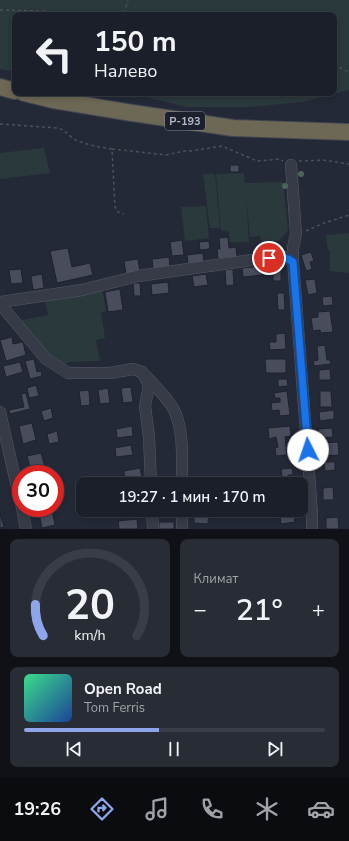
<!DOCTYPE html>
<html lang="ru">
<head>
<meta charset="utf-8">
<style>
	:root { --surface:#1b1f29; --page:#282c35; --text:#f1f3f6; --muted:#a0a2a8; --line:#393d46; --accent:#8fa5eb }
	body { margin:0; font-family:"Nunito Sans",sans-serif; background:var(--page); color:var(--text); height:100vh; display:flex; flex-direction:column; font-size:15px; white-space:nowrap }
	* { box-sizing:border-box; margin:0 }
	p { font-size:13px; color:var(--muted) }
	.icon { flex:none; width:22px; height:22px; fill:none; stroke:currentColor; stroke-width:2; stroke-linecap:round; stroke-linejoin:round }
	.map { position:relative; height:529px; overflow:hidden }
	.panel { display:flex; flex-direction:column; gap:10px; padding:10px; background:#0f1117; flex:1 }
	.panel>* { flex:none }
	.banner { position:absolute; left:12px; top:12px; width:325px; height:84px; border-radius:8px; box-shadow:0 2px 6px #0003,0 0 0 1px var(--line); background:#1b1f29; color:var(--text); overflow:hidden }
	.speed { position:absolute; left:12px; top:465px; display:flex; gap:8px; font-size:20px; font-weight:700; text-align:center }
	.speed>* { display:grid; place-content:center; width:52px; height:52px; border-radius:50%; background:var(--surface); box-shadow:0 2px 6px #0003,0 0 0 1px var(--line); line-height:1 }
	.speed .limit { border:6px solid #d22; background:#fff; color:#111 }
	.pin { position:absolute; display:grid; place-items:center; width:34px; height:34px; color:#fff; margin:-17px; border:2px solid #fff; border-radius:50%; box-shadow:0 1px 4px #0007 }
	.me { position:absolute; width:44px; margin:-22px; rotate:356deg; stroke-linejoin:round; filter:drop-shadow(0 0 3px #0008) }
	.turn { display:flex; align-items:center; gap:14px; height:84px; padding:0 16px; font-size:18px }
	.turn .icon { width:52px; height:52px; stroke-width:2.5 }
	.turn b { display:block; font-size:28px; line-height:34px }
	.big { font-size:30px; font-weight:600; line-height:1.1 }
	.panel .card { flex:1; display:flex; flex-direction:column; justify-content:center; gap:6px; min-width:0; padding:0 14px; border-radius:8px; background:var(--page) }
	.panel .dial { align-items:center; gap:0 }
	.dial svg { height:104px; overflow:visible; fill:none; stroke:var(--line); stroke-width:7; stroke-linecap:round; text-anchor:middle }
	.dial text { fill:var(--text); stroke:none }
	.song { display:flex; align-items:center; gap:12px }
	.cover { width:48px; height:48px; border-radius:6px; background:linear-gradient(135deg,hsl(150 70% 55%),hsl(220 70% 35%)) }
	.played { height:4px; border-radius:2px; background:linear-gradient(90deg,var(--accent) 45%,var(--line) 45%) }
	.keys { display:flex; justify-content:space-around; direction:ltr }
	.heat { display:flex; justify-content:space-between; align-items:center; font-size:22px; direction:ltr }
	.panel .tiles { flex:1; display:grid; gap:10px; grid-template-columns:1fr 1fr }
	.card:last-child { grid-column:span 2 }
	.trip { position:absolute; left:76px; top:477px; width:232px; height:40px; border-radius:8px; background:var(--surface); box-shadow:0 2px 6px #0003,0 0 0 1px var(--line); font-weight:600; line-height:40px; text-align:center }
	.tabs { display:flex; height:64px; justify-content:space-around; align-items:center; background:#0b0c10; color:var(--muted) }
	.tabs .icon { width:28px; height:28px }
	.tabs .active { color:var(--accent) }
	.tabs b { font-size:18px; color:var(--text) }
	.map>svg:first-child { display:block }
	.green { fill:#2a393c }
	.building { fill:#484c5d; stroke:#1e222e }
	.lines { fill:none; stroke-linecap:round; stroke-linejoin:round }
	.minor-casing { stroke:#555965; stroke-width:12 }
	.highway-casing { stroke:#424652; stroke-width:18 }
	.path { stroke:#475459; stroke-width:1.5; stroke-dasharray:3 3; stroke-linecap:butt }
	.minor { stroke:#373b47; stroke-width:11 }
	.highway { stroke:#6d6755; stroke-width:16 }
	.tree { fill:#4c635c }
	.route-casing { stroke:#114b97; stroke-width:10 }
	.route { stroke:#1a73e8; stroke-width:7 }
	.labels { text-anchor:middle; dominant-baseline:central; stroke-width:4; stroke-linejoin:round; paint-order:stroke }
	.shield { fill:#1c202c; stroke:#858996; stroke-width:1 }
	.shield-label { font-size:11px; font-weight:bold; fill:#b2b6c4 }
</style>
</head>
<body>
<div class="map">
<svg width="349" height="529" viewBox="0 0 349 529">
	<rect width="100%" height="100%" fill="#242937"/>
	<!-- green -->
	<path class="green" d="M0,0h349v90l-46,12 -54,5h-62l-58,-14h205v-78h-319v57l-15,-3z
		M44,148l6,25 -50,6v-26z
		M244,173l1,10 38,-1 5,49 -9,10 -18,1 -1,-6 -10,1 -4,-41 3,46h-19l-1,-10 -8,-2 -5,-56z
		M203,174h12l5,54h-10z
		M206,206l3,32 -24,3 -4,-34z
		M349,233v40l-19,-2v-20l-2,-1 -2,-15z
		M102,288l4,23 -5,1 4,26 -9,2 4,21 -32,1 -5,4 -6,-4 -40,-41 31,-6 -3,-15z"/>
	<!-- building -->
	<path class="building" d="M230,165h9v7h-9z
		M228,237l1,11 7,-1 1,10 -19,2 -1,-10h3l-1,-11z
		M182,240l2,15 -12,1 -2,-14z
		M209,241l1,8 -10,1 -1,-8z
		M280,245v8l-16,2 -1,-8z
		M68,248l4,19 18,-4 3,12 -36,8 -7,-32z
		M311,252l3,9 -4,1 2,7 -6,2 -5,-16z
		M203,253l1,9 -16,2 -1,-9z
		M169,257l1,10 -17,2 -1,-10z
		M138,259l2,13 -14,2 -2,-13z
		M261,266l1,9 -19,2 -1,-9z
		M273,267h8v14h-8z
		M21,269l2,14 -12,1 -2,-14z
		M233,269l1,16 -8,1 -1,-16z
		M42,274l2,14 -11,2 -2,-14z
		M206,274l2,11 -14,2 -2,-11z
		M315,279l2,14 -9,2 -3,-15z
		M168,282l1,11 -17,2 -1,-11z
		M133,283h7l1,13h-7z
		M120,289l3,21 -15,2 -3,-20z
		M277,293h7l1,17h-7z
		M332,296l1,9 -10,1 -1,-9z
		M330,311l3,21 -12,1 -1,-3 -7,1 -2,-13 7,-1v-5z
		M285,333l1,16 -16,1 -1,-8h7v-8z
		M12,337l1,7 10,-2 3,13 -20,6 -6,-21z
		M325,345l2,15h3l1,4 -17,2 -1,-5 5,-1 -1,-14z
		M34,359l3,13 4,-1 1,5 -12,3 -5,-18z
		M265,359h21v14h-20z
		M20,362l3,10 -17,5 -3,-11z
		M330,369l1,11h-12v-10z
		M278,379h9l1,7 -10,1z
		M36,385l3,11 -10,2 -2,-10z
		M131,387l2,15 -10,1 -2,-15z
		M108,388l2,15 -10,1 -2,-14z
		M89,390l1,15 -9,1 -2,-15z
		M287,391l3,24 -10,1 -1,-6 -7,1 -1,-8 9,-1v-4h-5l-1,-5z
		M320,391h11l1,16h-12z
		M26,393l4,16 -20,5 -1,-4 15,-3 -3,-13z
		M51,408l2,10 -9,3 -3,-10z
		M334,410v9l-14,2 -1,-9z
		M32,423l4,17 -13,4 -4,-18z
		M132,426l1,10 -16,2 -1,-9z
		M290,426l1,10 -6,1 2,18 -11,1 -1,-8 3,-1 -2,-10 -7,2 -1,-11z
		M332,428l1,9 -14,1 -1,-9z
		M57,431l2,11 -10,2 -2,-10z
		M338,442l1,13 -16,1 -1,-13z
		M131,445l2,10 -17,2 -1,-9z
		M41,453l4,14 -14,4 -4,-15z
		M324,462h11v8l-10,1z
		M140,468l2,10 -17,2 -1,-9z
		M292,468l1,7h-5l1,9h-6l-2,-15z
		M333,487l1,13h-11v-12z
		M52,510l3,15 -13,3 -3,-15z
		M194,510h15l-1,14 -14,-1z
		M279,510h14l2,12 -14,2z
		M0,513l4,14 -4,1z
		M338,517l1,12h-13v-11z
		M137,519l1,10h-19l-1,-8z
		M159,522h15v7h-15z"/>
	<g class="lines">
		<defs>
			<path id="minor" d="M291,165l5,69 -3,14v13l19,252v16
				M0,302l82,-12 56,-14 107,-15 36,-5 6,2 6,3
				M0,304l46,55 22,14h42l23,-4 9,3 7,13 -4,21 4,31 2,47
				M146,376c9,10 21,21 28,34 10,20 8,51 8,74
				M0,412l21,93
				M22,508l4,21
				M152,510l1,19
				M182,510v19"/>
			<path id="highway" d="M0,87l15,4
				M24,93l29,7 73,12 107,16 116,4"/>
		</defs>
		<!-- minor casing -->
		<use href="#minor" class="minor-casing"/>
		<!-- highway casing -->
		<use href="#highway" class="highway-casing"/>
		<!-- path -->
		<path class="path" d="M0,10l42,1 38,4 33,-3 23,3
			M124,13l4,-13
			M334,65l15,7
			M0,124l58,4c7,2 10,7 16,11 12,6 25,8 38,10l3,58 3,5 6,2
			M112,149l55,6 16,-4h8l31,-5 35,15 23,-2 3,2
			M299,161l24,-1 26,4
			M306,231l18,-8 25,-8"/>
		<!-- minor -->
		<use href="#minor" class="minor"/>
		<!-- highway -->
		<use href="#highway" class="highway"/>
	</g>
	<!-- trees -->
	<g class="tree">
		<circle cx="301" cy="174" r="3"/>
		<circle cx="285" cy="186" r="3"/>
	</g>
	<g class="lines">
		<defs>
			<path id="route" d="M269,258c10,-1 16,-2 24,4l15,188"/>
		</defs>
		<!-- route casing -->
		<use href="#route" class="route-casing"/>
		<!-- route -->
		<use href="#route" class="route"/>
	</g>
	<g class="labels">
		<!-- shield labels -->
		<rect class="shield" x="165" y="112" width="40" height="18" rx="3"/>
		<g class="shield-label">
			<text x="185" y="121">Р-193</text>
		</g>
	</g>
</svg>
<div class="speed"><div class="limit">30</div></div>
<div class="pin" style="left:269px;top:258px;background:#d93025"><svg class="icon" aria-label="arrive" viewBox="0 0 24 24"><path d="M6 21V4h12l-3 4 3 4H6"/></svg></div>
<svg class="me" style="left:308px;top:450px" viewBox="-20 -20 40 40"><circle r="19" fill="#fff"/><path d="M0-13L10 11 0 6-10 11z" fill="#1a73e8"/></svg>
<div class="trip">19:27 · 1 мин · 170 m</div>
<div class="banner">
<div class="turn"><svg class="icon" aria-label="left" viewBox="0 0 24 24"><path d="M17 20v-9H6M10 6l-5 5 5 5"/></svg><div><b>150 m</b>Налево</div></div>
</div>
</div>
<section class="panel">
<div class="tiles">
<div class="card dial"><svg viewBox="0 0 100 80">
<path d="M14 69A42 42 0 1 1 86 69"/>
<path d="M14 69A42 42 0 0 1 8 45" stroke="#8fa5eb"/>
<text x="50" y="56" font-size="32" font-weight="700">20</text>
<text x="50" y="72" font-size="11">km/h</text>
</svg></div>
<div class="card"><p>Климат</p>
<div class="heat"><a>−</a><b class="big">21°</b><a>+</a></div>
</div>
<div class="card">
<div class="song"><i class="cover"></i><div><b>Open Road</b><p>Tom Ferris</p></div></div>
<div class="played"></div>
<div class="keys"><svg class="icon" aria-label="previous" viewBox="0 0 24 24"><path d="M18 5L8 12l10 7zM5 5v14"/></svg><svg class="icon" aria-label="pause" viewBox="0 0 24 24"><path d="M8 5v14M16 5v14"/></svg><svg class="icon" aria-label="next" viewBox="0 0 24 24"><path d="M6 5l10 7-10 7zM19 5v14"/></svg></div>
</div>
</div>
</section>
<nav class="tabs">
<b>19:26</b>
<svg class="icon active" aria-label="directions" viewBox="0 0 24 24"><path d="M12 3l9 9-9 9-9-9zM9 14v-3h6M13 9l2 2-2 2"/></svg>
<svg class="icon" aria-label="music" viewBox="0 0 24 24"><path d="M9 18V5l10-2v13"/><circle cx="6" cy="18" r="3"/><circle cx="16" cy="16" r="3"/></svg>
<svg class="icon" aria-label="phone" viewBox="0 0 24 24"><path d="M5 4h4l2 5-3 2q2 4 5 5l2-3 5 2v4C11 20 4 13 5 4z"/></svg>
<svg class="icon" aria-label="climate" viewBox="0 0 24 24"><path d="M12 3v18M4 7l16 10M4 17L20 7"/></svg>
<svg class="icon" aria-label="car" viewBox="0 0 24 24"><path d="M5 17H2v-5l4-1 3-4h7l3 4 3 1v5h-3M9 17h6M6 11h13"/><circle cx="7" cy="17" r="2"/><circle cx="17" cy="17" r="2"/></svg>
</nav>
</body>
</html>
